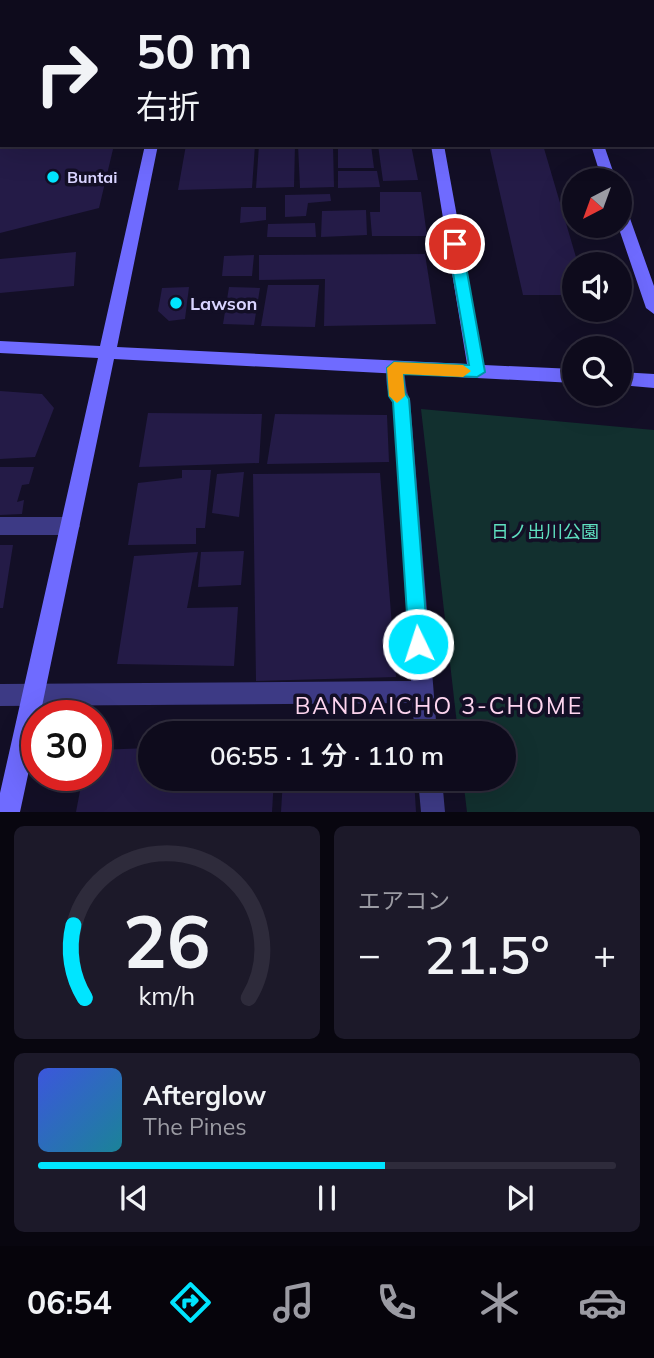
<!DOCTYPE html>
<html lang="ja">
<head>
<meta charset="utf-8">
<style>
	:root { --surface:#0e0b1c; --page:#1c1929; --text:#f1f3f6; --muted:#9b9ba3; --line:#2e2b3b; --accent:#00e5ff }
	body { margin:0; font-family:Mulish,"Noto Sans JP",sans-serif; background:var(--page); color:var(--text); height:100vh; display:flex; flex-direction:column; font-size:26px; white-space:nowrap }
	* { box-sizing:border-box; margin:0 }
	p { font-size:23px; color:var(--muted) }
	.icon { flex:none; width:38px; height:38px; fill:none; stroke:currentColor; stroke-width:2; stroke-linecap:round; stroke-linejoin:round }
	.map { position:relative; height:812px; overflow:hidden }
	.details { display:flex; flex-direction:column; gap:14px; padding:14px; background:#08060f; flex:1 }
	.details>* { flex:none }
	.top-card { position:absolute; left:0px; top:0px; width:654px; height:147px; box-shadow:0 7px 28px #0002,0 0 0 2px var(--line); background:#0e0b1c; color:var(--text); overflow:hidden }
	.needle { width:46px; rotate:221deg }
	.controls { position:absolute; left:562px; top:168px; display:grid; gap:14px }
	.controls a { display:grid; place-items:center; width:70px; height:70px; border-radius:50%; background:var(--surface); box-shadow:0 7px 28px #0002,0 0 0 2px var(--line); font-size:35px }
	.speed { position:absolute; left:21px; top:700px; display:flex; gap:14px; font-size:35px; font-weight:700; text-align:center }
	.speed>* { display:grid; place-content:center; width:91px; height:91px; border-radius:50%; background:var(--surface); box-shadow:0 7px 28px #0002,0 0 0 2px var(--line); line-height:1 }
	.speed .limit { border:10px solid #d22; background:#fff; color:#111 }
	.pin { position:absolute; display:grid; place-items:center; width:60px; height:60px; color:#fff; margin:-30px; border:4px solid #fff; border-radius:50%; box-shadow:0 2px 7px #0007 }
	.me { position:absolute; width:77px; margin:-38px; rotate:356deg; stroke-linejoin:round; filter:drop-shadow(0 0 5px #0008) }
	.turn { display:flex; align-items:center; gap:24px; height:147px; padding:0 21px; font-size:32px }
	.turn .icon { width:91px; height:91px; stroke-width:2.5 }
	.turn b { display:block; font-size:49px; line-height:60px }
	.big { font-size:52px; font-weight:600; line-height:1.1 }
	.details .tile { flex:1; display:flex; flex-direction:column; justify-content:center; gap:10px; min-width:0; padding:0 24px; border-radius:10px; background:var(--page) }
	.details .dial { align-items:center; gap:0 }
	.dial svg { height:182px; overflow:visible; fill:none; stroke:var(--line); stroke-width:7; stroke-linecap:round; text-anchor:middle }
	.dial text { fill:var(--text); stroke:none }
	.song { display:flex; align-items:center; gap:21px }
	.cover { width:84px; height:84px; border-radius:10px; background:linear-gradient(135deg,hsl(230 70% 55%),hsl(190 70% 35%)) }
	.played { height:7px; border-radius:4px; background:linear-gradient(90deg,var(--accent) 60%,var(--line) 60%) }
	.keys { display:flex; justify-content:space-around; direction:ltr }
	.heat { display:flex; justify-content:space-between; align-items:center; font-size:38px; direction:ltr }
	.details .tiles { flex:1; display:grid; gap:14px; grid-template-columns:1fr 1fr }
	.tile:last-child { grid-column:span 2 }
	.trip { position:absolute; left:138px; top:721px; width:378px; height:70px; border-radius:35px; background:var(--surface); box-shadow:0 7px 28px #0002,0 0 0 2px var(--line); font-weight:600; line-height:70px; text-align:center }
	.tab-bar { display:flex; height:112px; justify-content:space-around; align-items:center; background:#06040b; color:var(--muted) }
	.tab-bar .icon { width:49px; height:49px }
	.tab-bar .current { color:var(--accent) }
	.tab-bar b { font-size:32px; color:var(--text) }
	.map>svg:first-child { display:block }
	.green { fill:#12302f }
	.building { fill:#241b47 }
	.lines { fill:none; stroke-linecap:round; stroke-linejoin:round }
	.street { fill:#3d3a85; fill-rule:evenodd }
	.secondary { fill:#6f6bff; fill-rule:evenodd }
	.route { fill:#00e5ff; stroke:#0095a6; stroke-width:2 }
	.slow { fill:#f59e0b }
	.poi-dot { fill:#00e5ff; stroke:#130f26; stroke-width:2.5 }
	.labels { text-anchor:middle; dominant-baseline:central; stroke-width:7; stroke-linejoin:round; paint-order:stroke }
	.far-poi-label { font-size:16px; font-weight:bold; fill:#d9d4ff; stroke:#130f26; text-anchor:start }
	.poi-label { font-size:18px; font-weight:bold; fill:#d9d4ff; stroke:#130f26; text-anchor:start }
	.park-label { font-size:18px; fill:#5fe0c0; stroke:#130f26 }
	.near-neighbourhood-label { font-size:23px; letter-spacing:2px; fill:#ffd6f0; stroke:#130f26 }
</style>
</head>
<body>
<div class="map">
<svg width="654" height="812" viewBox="0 0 654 812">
	<rect width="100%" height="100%" fill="#130f26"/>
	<!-- green -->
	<path class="green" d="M421,409l233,21v382h-187l-4,-33h41v-46h-46z"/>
	<!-- building -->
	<path class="building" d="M0,145h114l-15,63 -99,25z
		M186,145h69l-3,43 -74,2z
		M259,145h36l-1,42 -38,1z
		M298,145h35l1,42 -34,1z
		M338,145h33l3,23h-36z
		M378,145h33l7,35 -35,1z
		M489,145h54l35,119h-4v31h-51z
		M338,171h39l3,16 -42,1z
		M380,192h41l6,44h-55l-2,-24h10z
		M330,194l1,7 -23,2 -2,13 -21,1v-22z
		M241,207h25v13l-26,3z
		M366,210l1,25 -46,2 1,-26z
		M315,223l1,14h-49l1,-13z
		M76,252l-2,34 -74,7v-34z
		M425,254l11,70 -112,2 1,-47 -66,1v-25z
		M254,255l-2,21h-30l2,-20z
		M268,285h51l-4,42 -54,-1z
		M189,287l-4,32 -16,2 -11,-10 4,-23z
		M229,287l31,1 -6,37 -31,-1z
		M0,391l42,3 12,14 -19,49 -35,2z
		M148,413l114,1 -3,49 -120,4z
		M275,414l112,1 2,47 -122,2z
		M0,467h34l-5,17 -7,1 -5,17 7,-2 -2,14 -22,1z
		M182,470h29l-6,58h-9v16l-68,1 10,-62 44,-5z
		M244,472l-5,45 -27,-4 5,-39z
		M380,473l16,204 -140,4 -3,-207z
		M0,545h13l-10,63h-3z
		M244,551l-3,34 -43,2 3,-35z
		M198,552l-11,56 51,-1 -4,59 -117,-2 17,-108z
		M150,748v31h124l-2,33h-196l7,-37h13v-25z
		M283,779h131l2,33h-135z"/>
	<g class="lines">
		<!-- street -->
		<path class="street" d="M395,362l6,1c6,12 3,25 9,36l27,334h-22l-3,-30 -412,3v-22l411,-3 -18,-279c-7,-9 -9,-29 -4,-39z
			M0,517h70l7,3 3,6 -3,6 -7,3h-70z
			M418,779h24l3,33h-24z"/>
		<!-- secondary -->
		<path class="secondary" d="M176,0h10v2h-10z
			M538,0h10l1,2h-10z
			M653,44h1v6h-1z
			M0,46h2v6h-2z
			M145,145h13l-41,202 350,17 -36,-219h13l40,220 90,4v14l-460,-24 -74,357h-3v17l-17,79h-20v-19l98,-435 -98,-5v-12l100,5z
			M591,145h13l12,35h-14z
			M620,205l7,5 27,76v28l-8,-6 -28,-82z
			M620,372l34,2v14l-34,-3z"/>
	</g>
	<!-- route -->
	<path class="route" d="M455,239l7,5 23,128 -8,5 -74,-3 2,19 4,6 19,245 -3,7 -7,3 -7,-3 -2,-7 -16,-242 -4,-6 -2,-28 7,-6 75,3 -21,-121z"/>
	<!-- slow -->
	<path class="slow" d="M394,362l69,3 8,6 -8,6 -60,-3 2,22 -8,7 -8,-7 -2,-28z"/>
	<!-- markers -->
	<g class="poi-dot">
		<circle cx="53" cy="177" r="7"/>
		<circle cx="176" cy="303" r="7"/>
	</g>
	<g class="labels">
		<!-- far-poi labels -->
		<g class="far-poi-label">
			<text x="67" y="177">Buntai</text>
		</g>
		<!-- poi labels -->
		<g class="poi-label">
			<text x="190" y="303">Lawson</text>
		</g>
		<!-- park labels -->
		<g class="park-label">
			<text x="545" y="531">日ノ出川公園</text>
		</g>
		<!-- near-neighbourhood labels -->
		<g class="near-neighbourhood-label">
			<text x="439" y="705">BANDAICHO 3-CHOME</text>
		</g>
	</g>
</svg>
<div class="controls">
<a><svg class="needle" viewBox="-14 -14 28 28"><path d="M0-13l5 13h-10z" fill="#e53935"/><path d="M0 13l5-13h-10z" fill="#9b9ba3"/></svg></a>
<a><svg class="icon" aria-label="sound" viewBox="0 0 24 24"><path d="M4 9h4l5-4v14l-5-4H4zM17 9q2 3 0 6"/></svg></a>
<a><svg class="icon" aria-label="search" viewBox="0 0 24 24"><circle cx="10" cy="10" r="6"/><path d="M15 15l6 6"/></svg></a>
</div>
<div class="speed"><div class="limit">30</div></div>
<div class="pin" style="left:455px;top:244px;background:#d93025"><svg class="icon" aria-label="arrive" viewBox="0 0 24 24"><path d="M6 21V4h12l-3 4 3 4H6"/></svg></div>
<svg class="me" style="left:418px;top:644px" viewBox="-20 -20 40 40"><circle r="17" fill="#00e5ff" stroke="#fff" stroke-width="3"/><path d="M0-11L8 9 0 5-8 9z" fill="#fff"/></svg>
<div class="trip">06:55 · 1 分 · 110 m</div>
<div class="top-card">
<div class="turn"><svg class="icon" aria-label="right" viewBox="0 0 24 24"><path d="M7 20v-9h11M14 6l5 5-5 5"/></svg><div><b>50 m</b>右折</div></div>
</div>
</div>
<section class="details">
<div class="tiles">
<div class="tile dial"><svg viewBox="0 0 100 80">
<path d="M14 69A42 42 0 1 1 86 69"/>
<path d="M14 69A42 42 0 0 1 9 37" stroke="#00e5ff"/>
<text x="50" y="56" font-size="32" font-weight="700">26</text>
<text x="50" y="72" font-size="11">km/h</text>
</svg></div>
<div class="tile"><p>エアコン</p>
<div class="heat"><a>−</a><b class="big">21.5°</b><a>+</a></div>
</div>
<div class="tile">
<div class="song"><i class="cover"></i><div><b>Afterglow</b><p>The Pines</p></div></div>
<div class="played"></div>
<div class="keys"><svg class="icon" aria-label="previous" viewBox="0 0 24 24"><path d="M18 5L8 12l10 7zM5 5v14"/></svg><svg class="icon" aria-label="pause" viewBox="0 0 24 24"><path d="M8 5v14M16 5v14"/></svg><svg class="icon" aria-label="next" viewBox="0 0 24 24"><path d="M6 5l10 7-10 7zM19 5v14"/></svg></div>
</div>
</div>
</section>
<nav class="tab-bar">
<b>06:54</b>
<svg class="icon current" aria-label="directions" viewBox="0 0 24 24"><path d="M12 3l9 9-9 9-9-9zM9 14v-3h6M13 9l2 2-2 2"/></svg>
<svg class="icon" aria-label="music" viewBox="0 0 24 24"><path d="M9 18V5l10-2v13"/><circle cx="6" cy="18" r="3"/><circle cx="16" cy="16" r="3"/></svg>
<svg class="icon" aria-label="phone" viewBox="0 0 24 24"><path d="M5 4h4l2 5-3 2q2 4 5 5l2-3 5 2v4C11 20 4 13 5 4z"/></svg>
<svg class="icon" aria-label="climate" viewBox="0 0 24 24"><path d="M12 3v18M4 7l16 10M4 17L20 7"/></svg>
<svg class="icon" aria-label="car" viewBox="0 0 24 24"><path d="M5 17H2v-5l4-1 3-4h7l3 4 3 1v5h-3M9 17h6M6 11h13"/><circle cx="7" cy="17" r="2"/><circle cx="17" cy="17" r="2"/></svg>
</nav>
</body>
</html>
